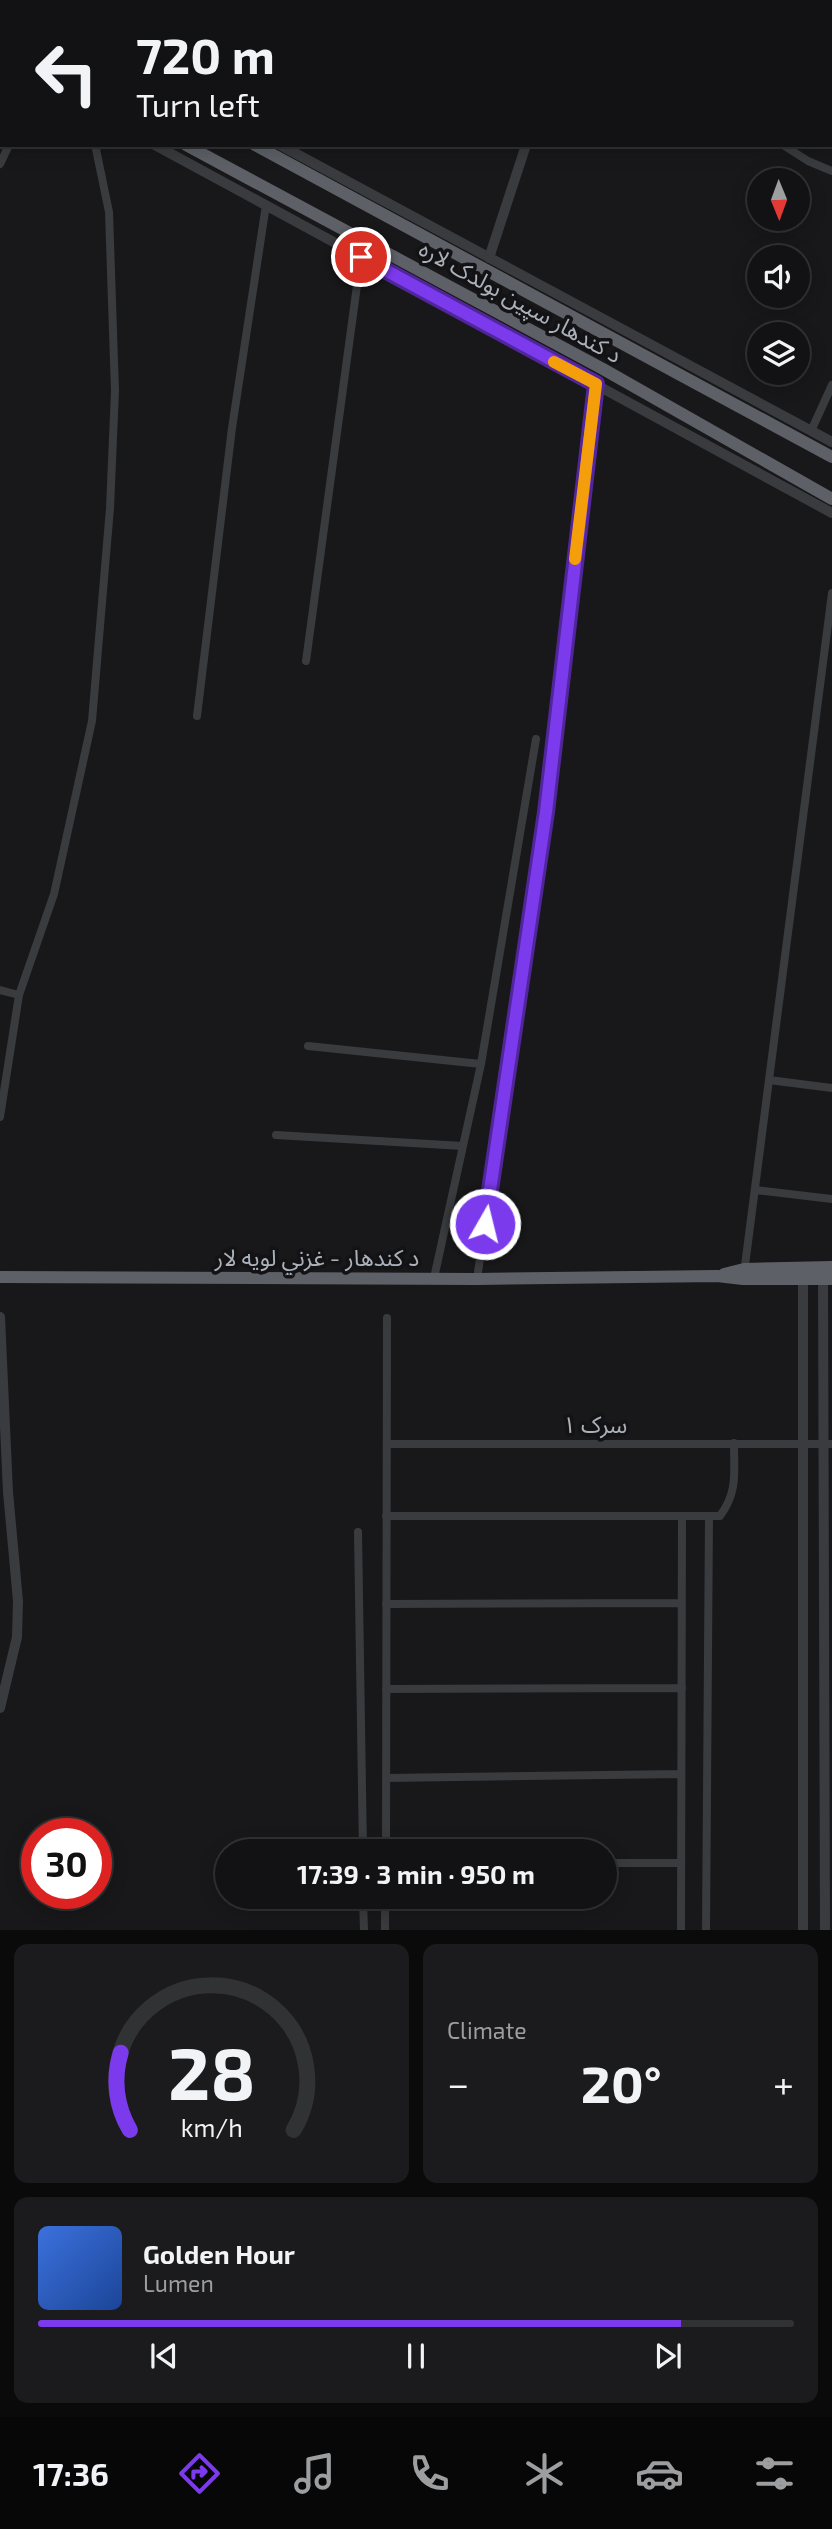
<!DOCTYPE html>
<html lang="en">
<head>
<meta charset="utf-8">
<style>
	:root { --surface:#121214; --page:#1b1b1d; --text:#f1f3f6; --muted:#9c9ea0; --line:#313234; --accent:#7c3aed }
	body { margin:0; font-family:"Exo 2","Noto Sans Arabic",sans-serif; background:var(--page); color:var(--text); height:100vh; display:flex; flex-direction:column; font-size:26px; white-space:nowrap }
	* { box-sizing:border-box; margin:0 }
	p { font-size:23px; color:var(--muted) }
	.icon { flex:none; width:38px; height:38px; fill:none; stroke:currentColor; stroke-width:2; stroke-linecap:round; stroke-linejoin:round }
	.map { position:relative; height:1930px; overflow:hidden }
	.drawer { display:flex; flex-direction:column; gap:14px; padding:14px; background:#0a0a0b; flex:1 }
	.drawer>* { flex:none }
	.hud { position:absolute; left:0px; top:0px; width:833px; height:147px; box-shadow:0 4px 18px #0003,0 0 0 2px var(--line); background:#121214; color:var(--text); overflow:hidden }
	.needle { width:46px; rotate:179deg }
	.fabs { position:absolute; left:747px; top:168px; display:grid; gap:14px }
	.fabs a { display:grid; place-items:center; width:63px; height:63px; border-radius:50%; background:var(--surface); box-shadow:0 4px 18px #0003,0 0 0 2px var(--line); font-size:35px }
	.speed { position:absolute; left:21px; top:1818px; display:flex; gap:14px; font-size:35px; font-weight:700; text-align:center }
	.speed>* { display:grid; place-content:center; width:91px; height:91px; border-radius:50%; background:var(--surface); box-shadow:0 4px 18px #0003,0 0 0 2px var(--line); line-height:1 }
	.speed .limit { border:10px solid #d22; background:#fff; color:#111 }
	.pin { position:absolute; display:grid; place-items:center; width:60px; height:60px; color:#fff; margin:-30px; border:4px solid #fff; border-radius:50%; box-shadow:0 2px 7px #0007 }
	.me { position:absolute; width:77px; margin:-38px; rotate:8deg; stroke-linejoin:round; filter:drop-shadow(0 0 5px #0008) }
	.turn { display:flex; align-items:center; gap:24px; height:147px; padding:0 21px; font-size:32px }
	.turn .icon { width:91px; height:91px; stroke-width:2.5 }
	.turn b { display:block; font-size:49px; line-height:60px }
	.big { font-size:52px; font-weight:700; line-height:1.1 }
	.drawer .card { flex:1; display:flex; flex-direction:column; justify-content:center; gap:10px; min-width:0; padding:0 24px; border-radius:14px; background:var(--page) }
	.drawer .dial { align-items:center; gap:0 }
	.dial svg { height:182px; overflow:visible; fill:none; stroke:var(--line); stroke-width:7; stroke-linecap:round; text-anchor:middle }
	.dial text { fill:var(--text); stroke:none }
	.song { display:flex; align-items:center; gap:21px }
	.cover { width:84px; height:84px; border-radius:10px; background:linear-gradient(135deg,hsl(220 70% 55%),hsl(220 70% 35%)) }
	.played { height:7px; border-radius:4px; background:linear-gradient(90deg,var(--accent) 85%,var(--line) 85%) }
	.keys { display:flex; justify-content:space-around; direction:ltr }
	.heat { display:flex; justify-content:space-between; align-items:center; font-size:38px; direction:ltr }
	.drawer .tiles { flex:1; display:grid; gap:14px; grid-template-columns:1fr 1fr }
	.card:last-child { grid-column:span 2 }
	.trip { position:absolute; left:215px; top:1839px; width:402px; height:70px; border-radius:35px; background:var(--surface); box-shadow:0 4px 18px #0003,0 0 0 2px var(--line); font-weight:700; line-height:70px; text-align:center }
	.tabs { display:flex; height:112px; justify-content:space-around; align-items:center; background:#070708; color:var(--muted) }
	.tabs .icon { width:49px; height:49px }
	.tabs .selected { color:var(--accent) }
	.tabs b { font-size:32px; color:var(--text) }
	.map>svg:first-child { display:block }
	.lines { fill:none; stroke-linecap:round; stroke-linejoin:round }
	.minor { stroke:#393b3f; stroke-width:8 }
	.tertiary { stroke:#393b3f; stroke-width:10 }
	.trunk { stroke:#5d6167; stroke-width:12 }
	.route-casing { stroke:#51269a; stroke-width:18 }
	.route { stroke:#7c3aed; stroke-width:12 }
	.slow { stroke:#f59e0b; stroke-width:12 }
	.labels { text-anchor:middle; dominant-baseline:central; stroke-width:7; stroke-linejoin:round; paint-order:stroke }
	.street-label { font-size:23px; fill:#abb1ba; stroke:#131315 }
</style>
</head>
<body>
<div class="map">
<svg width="832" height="1931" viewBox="0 0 832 1931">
	<rect width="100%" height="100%" fill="#18181a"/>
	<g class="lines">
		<!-- minor -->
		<path class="minor" d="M311,0l2,2
			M110,2l1,-2
			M423,2v-2
			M477,2v-2
			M675,2v-2
			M783,145l25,16 24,10
			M0,164l9,-19
			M811,431l21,-46
			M306,661l55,-405
			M197,716l35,-288 34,-223
			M0,990l19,5
			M308,1046l173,18
			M769,1080l63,8
			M0,1117l19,-122 35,-101 38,-173 18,-213 5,-117 -6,-179 -13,-63 1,-4
			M276,1135l187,11
			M755,1190l77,9
			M744,1273l88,-680
			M434,1278l47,-214 55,-325
			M477,1279l69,-467 50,-428
			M387,1444h445
			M386,1516h334c18,-24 14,-44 14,-73
			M358,1532l5,320
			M386,1604l296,-1
			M386,1689l296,-1
			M386,1778l295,-4
			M386,1852l1,-534
			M606,1863h75
			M363,1897l1,34
			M385,1931v-34
			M681,1931l1,-415
			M706,1931l3,-415"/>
		<!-- tertiary -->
		<path class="tertiary" d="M11,0l4,2
			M567,2v-2
			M0,61l2,1
			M155,145l677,368
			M280,145l552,297
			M489,258l37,-113
			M823,1273l2,658
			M803,1275v656
			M0,1317l8,175 10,109 -1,36 -17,71"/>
		<!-- trunk -->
		<path class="trunk" d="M0,8l2,1
			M0,45l2,1
			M186,145l417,224 229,130
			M255,145l577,312
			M724,1274l20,-5 88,-2
			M0,1277l477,2 240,-3 26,3h89"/>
	</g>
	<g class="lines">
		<defs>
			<path id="route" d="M361,257l235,127 -50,428 -61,412"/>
		</defs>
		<!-- route casing -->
		<use href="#route" class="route-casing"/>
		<!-- route -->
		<use href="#route" class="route"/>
		<!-- slow -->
		<path class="slow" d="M554,362l42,22 -21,175"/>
	</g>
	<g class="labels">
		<!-- street labels -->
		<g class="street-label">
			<text transform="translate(521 301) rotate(29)">د کندهار سپین بولدک لاره</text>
			<text x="317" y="1257">د کندهار - غزني لويه لار</text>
			<text x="595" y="1424">سرک ۱</text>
		</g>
	</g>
</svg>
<div class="fabs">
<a><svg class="needle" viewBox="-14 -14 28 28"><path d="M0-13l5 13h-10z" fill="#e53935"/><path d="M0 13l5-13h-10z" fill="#9c9ea0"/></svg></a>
<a><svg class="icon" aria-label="sound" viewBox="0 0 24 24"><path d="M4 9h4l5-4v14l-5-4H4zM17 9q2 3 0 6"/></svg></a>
<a><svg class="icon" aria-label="layers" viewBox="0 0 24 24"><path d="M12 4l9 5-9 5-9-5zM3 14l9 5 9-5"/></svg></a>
</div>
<div class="speed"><div class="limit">30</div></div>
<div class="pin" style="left:361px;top:257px;background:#d93025"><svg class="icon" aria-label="arrive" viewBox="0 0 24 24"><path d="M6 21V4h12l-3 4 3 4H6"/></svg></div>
<svg class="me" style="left:485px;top:1224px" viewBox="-20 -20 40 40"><circle r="17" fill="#7c3aed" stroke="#fff" stroke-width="3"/><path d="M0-11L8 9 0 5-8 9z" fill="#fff"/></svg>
<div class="trip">17:39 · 3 min · 950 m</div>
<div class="hud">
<div class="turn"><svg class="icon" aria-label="left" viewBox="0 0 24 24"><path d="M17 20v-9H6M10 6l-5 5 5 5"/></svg><div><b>720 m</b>Turn left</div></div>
</div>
</div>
<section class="drawer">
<div class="tiles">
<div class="card dial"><svg viewBox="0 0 100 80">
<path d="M14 69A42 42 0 1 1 86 69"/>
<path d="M14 69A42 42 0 0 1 10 35" stroke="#7c3aed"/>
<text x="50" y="56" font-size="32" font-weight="700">28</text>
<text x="50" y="72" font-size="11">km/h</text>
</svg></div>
<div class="card"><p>Climate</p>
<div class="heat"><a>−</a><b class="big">20°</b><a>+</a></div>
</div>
<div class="card">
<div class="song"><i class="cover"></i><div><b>Golden Hour</b><p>Lumen</p></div></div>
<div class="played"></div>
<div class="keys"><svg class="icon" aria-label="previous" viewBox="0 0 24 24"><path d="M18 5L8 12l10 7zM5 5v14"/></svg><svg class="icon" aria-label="pause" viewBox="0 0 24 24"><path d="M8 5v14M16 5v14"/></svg><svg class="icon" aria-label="next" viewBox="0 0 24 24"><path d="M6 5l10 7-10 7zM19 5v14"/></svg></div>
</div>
</div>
</section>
<nav class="tabs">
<b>17:36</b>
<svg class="icon selected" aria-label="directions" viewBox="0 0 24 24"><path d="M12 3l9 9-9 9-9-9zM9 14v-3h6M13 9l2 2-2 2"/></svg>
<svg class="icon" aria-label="music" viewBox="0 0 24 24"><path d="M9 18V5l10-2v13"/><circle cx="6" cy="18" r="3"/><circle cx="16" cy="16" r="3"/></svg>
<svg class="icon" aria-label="phone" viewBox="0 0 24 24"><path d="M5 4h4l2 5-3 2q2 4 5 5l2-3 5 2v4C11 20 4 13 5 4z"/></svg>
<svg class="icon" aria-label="climate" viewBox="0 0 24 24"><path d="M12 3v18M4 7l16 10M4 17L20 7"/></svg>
<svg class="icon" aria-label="car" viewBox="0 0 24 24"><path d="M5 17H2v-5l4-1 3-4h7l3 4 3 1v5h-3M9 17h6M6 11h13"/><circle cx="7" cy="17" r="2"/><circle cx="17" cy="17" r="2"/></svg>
<svg class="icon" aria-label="filters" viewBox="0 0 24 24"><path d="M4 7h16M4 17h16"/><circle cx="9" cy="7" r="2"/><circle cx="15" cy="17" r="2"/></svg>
</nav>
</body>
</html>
